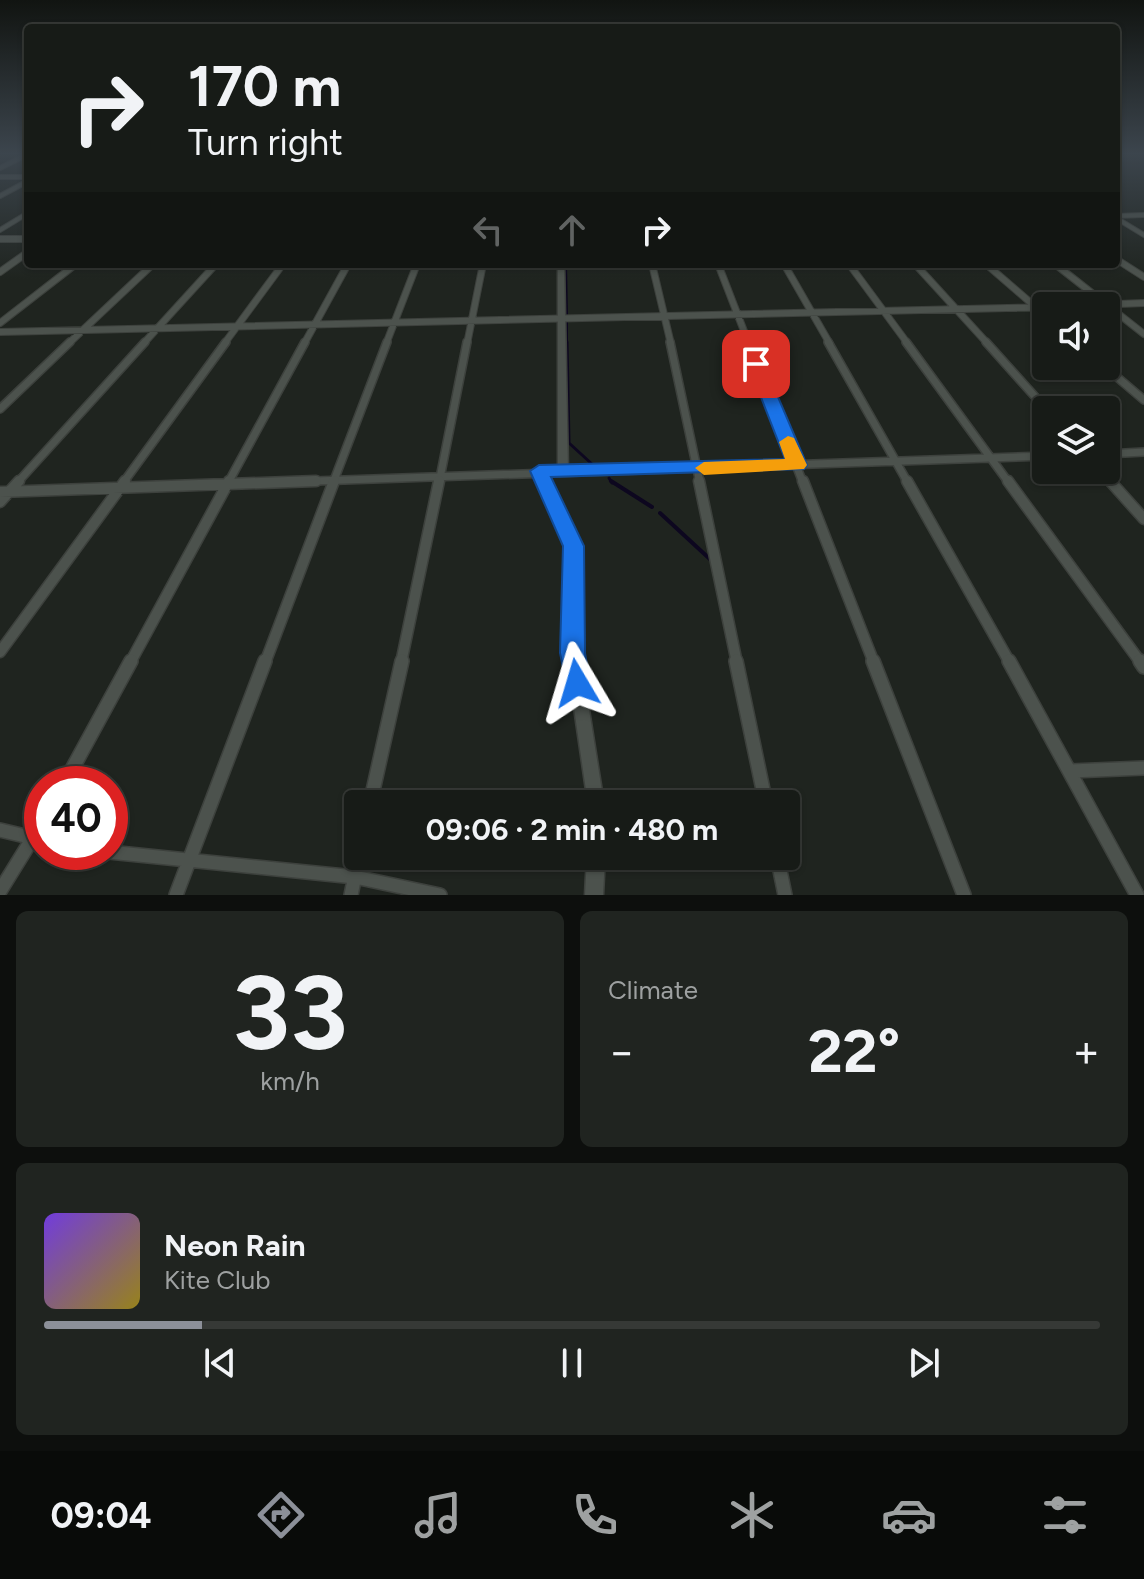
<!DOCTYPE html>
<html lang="en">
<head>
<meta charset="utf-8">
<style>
	:root { --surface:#171b17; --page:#202420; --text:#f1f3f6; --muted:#9ea1a1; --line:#363936; --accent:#8c9099 }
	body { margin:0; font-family:Figtree,sans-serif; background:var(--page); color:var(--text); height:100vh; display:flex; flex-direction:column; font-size:30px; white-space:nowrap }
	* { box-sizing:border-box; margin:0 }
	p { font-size:26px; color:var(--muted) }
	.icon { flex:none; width:44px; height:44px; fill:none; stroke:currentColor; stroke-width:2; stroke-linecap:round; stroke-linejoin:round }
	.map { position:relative; height:895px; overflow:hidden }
	.side { display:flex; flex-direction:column; gap:16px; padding:16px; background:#0d0f0d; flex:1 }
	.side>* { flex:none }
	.top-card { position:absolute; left:24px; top:24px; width:1096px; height:244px; border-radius:8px; box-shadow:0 2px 6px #0004,0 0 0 2px var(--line); background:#171b17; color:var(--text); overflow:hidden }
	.buttons { position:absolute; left:1032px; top:292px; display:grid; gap:16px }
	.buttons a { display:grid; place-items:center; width:88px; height:88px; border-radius:8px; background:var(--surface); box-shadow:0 2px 6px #0004,0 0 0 2px var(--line); font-size:40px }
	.speed { position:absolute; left:24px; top:766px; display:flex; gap:16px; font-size:40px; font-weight:700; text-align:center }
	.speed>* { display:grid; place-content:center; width:104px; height:104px; border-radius:50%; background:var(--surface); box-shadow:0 2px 6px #0004,0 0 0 2px var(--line); line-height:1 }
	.speed .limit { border:12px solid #d22; background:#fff; color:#111 }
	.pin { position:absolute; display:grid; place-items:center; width:68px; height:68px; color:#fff; margin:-34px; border-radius:16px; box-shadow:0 4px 12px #0006 }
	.me { position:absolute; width:88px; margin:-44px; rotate:353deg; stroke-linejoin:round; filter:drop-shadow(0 0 6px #0008) }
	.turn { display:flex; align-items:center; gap:28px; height:168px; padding:0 32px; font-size:36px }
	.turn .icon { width:104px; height:104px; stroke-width:2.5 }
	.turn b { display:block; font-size:56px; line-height:68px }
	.lanes { display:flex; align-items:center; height:76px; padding:0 32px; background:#0003; justify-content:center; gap:40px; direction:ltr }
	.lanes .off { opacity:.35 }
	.big { font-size:60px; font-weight:700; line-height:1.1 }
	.side .card { flex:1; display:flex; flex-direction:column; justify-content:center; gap:12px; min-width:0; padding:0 28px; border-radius:12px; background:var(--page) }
	.side .dial { align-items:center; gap:0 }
	.dial b { font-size:104px; line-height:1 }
	.song { display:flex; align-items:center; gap:24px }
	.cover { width:96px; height:96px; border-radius:12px; background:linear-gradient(135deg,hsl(260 70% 55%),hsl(50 70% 35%)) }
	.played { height:8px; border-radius:4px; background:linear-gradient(90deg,var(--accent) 15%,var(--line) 15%) }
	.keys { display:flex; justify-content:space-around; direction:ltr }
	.heat { display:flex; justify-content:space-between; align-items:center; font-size:44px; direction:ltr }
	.side .tiles { flex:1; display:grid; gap:16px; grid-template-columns:1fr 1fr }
	.card:last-child { grid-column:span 2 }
	.trip { position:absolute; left:344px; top:790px; width:456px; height:80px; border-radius:8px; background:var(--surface); box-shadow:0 2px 6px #0004,0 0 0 2px var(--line); font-weight:700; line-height:80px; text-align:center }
	.menu { display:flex; height:128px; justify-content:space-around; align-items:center; background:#090b09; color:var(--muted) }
	.menu .icon { width:56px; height:56px }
	.menu .on { color:var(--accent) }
	.menu b { font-size:36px; color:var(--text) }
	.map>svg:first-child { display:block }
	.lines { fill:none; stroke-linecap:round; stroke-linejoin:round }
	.stream-far2 { stroke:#0d071f; stroke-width:2 }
	.stream-far1 { stroke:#0d071f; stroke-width:3 }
	.stream { stroke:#0d071f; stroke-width:4 }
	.minor-far4-casing { stroke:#3d413d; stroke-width:6 }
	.minor-far3-casing { stroke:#3d413d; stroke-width:8 }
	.minor-far2-casing { stroke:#3d413d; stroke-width:10 }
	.minor-far1-casing { stroke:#3d413d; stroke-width:13 }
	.minor-casing { stroke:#3d413d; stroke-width:16 }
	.tertiary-casing { stroke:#3d413d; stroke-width:3 }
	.minor-far4 { stroke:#4c524d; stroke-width:4 }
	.minor-far3 { stroke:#4c524d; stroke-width:6 }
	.minor-far2 { stroke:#4c524d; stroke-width:7 }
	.minor-far1 { stroke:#4c524d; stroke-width:10 }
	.minor { stroke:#4c524d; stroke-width:13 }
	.tertiary { fill:#4c524d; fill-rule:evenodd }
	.route { fill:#1a73e8; stroke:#114b97; stroke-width:2 }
	.slow { fill:#f59e0b }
</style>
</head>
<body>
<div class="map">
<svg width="1144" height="895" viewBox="0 0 1144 895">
	<rect width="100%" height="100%" fill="#1f241f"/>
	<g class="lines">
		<!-- stream-far2 -->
		<path class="stream-far2" d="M566,264l1,50
			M567,320v24"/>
		<!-- stream-far1 -->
		<path class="stream-far1" d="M567,342l2,101 24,22
			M609,478l3,5"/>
		<!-- stream -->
		<path class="stream" d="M611,481l41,26
			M660,513l52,48"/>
		<defs>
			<path id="minor-far4" d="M0,168l28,-14
				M0,177h28
				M0,196l28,-15
				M1116,216l28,-1
				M1116,218l28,17
				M0,230l28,-17"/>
			<path id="minor-far3" d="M0,239h28
				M1116,259l28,18
				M652,264l19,80
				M718,264l31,80
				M784,264l46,80
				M849,264l59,80
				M915,264l73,80
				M986,264l60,52
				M1055,264l89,70
				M0,272l28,-20
				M1068,306l76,-3
				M0,323l76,-59
				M0,332l1046,-25
				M68,344l85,-80
				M143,344l73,-80
				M224,344l59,-80
				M304,344l44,-80
				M386,344l31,-80
				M467,344l16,-80"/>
			<path id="minor-far2" d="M670,342l30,141
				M749,342l54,141
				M828,342l80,141
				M906,342l103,141
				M986,342l61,68
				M1104,366l40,34
				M0,409l70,-67
				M1106,454l38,-2
				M1100,470l12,13
				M17,483l128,-141
				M123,483l103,-141
				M228,483l77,-141
				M258,483l788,-27
				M333,483l54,-141
				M439,483l28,-141"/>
			<path id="minor-far1" d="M699,481l38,182
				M803,481l71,182
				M907,481l103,182
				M1008,481l133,182
				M1110,481l34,38
				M0,492l316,-11
				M0,502l19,-21
				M0,652l125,-171
				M130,663l99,-182
				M265,663l69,-182
				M401,663l38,-182"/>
			<path id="minor" d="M736,661l30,143
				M873,661l91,234
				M1009,661l128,234
				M1140,661l4,6
				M1071,771l73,-3
				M64,784l67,-123
				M370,804l32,-143
				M0,830l42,10
				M109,852l246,25 85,18
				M777,856l8,39
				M0,891l42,-68
				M176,895l89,-234
				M351,895l8,-39"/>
			<path id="tertiary" d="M558,264h6l4,207 -5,4 -5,-4z
				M539,467l5,4 35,75 1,107 24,151h-16l-22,-151 1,-107 -33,-75z
				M587,856h18l-2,39h-18z"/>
		</defs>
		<!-- minor-far4 casing -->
		<use href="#minor-far4" class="minor-far4-casing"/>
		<!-- minor-far3 casing -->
		<use href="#minor-far3" class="minor-far3-casing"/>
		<!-- minor-far2 casing -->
		<use href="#minor-far2" class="minor-far2-casing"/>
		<!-- minor-far1 casing -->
		<use href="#minor-far1" class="minor-far1-casing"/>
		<!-- minor casing -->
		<use href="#minor" class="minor-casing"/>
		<!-- tertiary casing -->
		<use href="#tertiary" class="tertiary-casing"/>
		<!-- minor-far4 -->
		<use href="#minor-far4" class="minor-far4"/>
		<!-- minor-far3 -->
		<use href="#minor-far3" class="minor-far3"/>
		<!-- minor-far2 -->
		<use href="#minor-far2" class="minor-far2"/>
		<!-- minor-far1 -->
		<use href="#minor-far1" class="minor-far1"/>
		<!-- minor -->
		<use href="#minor" class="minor"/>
		<!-- tertiary -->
		<use href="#tertiary" class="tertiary"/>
	</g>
	<!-- sky -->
	<linearGradient id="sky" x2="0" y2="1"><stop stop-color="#111411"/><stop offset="0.55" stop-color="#3c454d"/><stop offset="1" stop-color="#3c454d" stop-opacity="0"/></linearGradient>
	<rect width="1144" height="279" fill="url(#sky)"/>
	<!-- route -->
	<path class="route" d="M756,359l8,5 43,101 -3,4 -253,8 33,69 1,107 5,30 -4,9 -9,3 -9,-3 -8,-39 3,-107 -33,-75 9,-6 246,-6 -37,-95z"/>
	<!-- slow -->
	<path class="slow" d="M788,436l6,2 13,27 -3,4 -100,6 -9,-7 9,-6 81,-3 -6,-17z"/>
</svg>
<div class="buttons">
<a><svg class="icon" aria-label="sound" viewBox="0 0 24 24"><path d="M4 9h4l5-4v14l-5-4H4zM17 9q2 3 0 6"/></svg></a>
<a><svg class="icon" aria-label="layers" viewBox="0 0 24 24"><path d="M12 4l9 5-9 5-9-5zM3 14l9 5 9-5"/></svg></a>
</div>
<div class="speed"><div class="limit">40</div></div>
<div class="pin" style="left:756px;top:364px;background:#d93025"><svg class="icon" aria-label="arrive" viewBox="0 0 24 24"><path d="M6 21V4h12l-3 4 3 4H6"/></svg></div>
<svg class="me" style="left:577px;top:683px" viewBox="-20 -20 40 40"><path d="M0-17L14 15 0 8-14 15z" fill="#1a73e8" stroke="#fff" stroke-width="4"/></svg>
<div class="trip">09:06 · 2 min · 480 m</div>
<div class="top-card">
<div class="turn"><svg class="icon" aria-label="right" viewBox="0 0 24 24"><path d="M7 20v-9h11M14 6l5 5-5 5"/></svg><div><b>170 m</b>Turn right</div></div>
<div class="lanes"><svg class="icon off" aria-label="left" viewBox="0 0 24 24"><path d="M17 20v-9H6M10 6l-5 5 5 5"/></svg><svg class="icon off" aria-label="ahead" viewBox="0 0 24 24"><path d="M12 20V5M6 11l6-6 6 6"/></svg><svg class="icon" aria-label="right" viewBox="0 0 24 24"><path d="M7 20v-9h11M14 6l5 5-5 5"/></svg></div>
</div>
</div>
<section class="side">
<div class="tiles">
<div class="card dial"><b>33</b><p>km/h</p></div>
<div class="card"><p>Climate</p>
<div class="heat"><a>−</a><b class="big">22°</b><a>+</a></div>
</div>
<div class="card">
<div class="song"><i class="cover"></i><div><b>Neon Rain</b><p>Kite Club</p></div></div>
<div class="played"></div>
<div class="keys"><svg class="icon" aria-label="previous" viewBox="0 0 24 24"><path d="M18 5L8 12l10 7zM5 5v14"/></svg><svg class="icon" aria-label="pause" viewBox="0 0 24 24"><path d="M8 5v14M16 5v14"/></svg><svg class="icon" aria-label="next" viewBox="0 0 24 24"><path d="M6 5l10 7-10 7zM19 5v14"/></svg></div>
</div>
</div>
</section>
<nav class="menu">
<b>09:04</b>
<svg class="icon on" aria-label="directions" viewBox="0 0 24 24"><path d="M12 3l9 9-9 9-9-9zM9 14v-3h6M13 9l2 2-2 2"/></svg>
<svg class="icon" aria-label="music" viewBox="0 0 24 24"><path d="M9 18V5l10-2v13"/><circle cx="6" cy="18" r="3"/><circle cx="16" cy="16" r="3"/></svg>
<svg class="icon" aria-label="phone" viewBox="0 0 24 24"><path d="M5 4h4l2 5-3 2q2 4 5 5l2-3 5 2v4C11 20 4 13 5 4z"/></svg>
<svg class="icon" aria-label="climate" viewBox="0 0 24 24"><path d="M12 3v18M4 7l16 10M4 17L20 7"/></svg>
<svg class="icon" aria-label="car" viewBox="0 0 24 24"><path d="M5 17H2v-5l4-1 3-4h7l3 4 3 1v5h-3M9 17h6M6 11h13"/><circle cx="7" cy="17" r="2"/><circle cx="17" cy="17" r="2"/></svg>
<svg class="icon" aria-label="filters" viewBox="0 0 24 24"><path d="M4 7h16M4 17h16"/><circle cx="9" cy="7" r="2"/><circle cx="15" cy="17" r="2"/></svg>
</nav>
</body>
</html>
